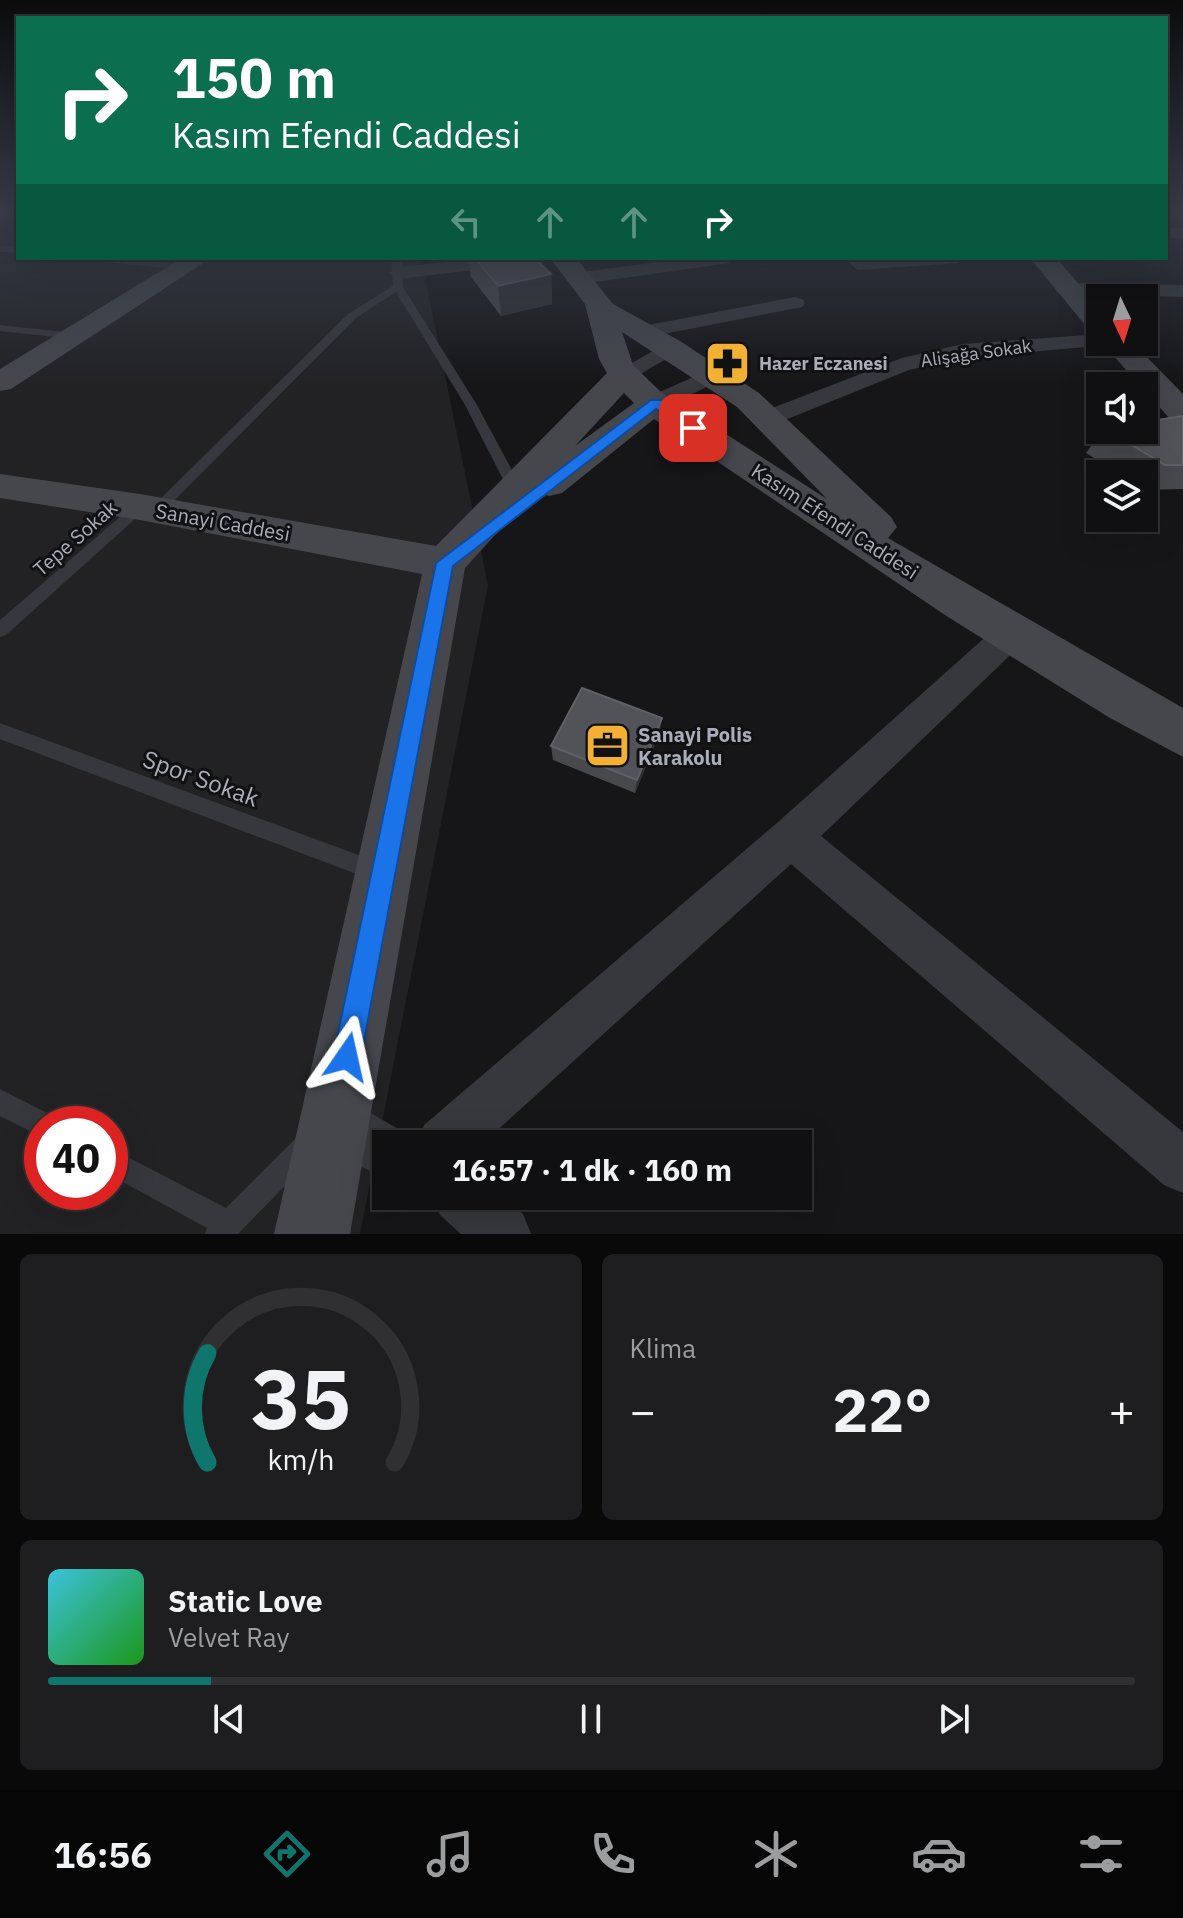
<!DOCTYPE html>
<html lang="tr">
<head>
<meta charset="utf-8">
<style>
	:root { --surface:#101012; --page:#1e1e20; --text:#f1f3f6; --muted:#9c9d9f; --line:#303032; --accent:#0f766e }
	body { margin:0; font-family:"IBM Plex Sans",sans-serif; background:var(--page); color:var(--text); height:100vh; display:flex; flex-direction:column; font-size:30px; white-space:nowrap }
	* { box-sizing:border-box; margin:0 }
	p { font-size:26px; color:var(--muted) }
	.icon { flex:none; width:44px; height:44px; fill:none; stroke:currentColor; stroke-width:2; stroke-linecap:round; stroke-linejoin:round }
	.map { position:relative; height:1234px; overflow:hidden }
	.drawer { display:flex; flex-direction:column; gap:20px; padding:20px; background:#09090a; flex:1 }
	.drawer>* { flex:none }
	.top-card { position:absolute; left:16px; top:16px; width:1152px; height:244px; border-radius:0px; box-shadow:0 8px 32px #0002,0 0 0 2px var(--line); background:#0b6e4f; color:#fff; overflow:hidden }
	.needle { width:52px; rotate:176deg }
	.tools { position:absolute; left:1086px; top:284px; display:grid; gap:16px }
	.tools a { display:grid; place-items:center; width:72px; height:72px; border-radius:0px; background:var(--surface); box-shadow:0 8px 32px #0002,0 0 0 2px var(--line); font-size:40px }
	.speed { position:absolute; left:24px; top:1106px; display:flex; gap:16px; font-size:40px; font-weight:700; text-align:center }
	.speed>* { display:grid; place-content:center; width:104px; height:104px; border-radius:50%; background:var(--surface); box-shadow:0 8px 32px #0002,0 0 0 2px var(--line); line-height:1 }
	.speed .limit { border:12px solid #d22; background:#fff; color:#111 }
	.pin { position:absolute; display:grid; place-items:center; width:68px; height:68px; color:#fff; margin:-34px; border-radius:16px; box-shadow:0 4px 12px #0006 }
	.me { position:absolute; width:88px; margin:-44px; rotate:11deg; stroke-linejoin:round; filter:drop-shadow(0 0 6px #0008) }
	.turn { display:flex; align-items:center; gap:28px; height:168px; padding:0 24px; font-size:36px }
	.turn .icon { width:104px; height:104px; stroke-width:2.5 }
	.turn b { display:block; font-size:56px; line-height:68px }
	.lanes { display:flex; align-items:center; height:76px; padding:0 24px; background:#0003; justify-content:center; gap:40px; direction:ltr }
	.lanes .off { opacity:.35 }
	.big { font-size:60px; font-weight:700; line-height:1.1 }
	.drawer .tile { flex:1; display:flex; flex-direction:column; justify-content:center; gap:12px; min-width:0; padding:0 28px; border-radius:12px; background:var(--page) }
	.drawer .dial { align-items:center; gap:0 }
	.dial svg { height:208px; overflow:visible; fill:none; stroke:var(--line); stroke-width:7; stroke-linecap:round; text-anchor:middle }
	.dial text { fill:var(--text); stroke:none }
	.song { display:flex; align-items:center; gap:24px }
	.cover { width:96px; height:96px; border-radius:12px; background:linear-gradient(135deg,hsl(190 70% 55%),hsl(120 70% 35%)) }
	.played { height:8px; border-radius:4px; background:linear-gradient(90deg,var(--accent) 15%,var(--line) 15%) }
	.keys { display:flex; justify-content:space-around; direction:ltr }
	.heat { display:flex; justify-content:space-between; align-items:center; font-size:44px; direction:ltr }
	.drawer .tiles { flex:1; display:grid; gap:20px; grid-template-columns:1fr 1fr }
	.tile:last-child { grid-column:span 2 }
	.trip { position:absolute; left:372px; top:1130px; width:440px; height:80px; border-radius:0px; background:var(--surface); box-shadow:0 8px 32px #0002,0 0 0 2px var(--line); font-weight:700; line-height:80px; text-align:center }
	.tab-bar { display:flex; height:128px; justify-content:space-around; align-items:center; background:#060607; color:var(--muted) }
	.tab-bar .icon { width:56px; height:56px }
	.tab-bar .on { color:var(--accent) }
	.tab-bar b { font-size:36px; color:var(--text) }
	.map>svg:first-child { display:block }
	.built { fill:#222225; fill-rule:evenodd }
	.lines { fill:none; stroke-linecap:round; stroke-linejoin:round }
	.lane { fill:#37383d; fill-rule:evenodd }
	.street { fill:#37383d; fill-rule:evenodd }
	.secondary { fill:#45474d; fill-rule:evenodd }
	.wall { fill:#47494d }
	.shaded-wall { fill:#2f3033 }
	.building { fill:#525359; stroke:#5f6168; stroke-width:2 }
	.route { fill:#1a73e8; stroke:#114b97; stroke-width:2 }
	.labels { text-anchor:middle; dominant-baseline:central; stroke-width:6; stroke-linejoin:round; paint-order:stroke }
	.far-street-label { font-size:18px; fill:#a8adb8; stroke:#111113 }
	.far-poi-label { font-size:18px; font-weight:bold; fill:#a8adb8; stroke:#111113; text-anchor:start }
	.street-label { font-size:20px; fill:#a8adb8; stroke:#111113 }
	.poi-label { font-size:20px; font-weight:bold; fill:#a8adb8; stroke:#111113; text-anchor:start }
	.near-street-label { font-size:24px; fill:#a8adb8; stroke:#111113 }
</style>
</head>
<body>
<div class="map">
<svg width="1183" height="1234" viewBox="0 0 1183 1234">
	<rect width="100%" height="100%" fill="#161618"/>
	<!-- built -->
	<path class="built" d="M0,211h18v47h403l67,327 -128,649h-360zM42,1124h68v68h-68z"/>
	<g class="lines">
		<!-- lane -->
		<path class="lane" d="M0,246l18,1v6l-18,-1z
			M91,258h32l62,6 5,3 -5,3 -89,-9z
			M391,258h10l2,29 74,118 45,84 -2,3h-10l-2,-3 -43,-84 -69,-113 -40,26 -194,195h-10l-2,-3 2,-3 196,-193 45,-28z
			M0,325l74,8 5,3 -5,3 -74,-8z
			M140,502l7,5 -2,3 -139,125 -6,2v-17l135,-116z
			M0,723l375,138 7,3 3,7 -3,7 -7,3 -375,-142z
			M0,1089l51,26 4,9h-13v13l-42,-21z
			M305,1134l9,4 4,9 -4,9 -76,78h-33l2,-6 -97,-53v-27l116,60 70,-70z"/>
		<!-- street -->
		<path class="street" d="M1166,228h17v10h-17z
			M483,258h59l-9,5 -135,16 -9,-6 9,-6z
			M689,258h49l-9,5 -147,21 -9,-6 9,-6z
			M843,258h123l-9,5 -99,7z
			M1065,283l118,2v12l-125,-4 -3,-4z
			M795,297l7,2 3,4 -3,4 -159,31 -10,-6 10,-6z
			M1100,334v8h9l-1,3 -145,13 -54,12 -134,54h-18l-3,-5 3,-5 145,-56 61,-14z
			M670,341l11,6 -3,5 -46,27 -8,2 -11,-7z
			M714,368l11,7 -3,5 -58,27 -8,2 -12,-7 4,-5z
			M1012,620l12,4 4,9 -4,9 -203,194 362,296v61l-19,-8 -373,-321 -309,280h-65l7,-19 353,-302 223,-199z
			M335,1092l70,41 4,11h-23v34c-29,-12 -64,-31 -77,-60l8,-18z
			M432,1196h69l22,18 8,20h-70l-21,-19z"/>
		<!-- secondary -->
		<path class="secondary" d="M182,258h29l-200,131 -11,2v-22z
			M550,258h26l37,46 67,37 79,52 132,124 6,10 -9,11 295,170v49l-73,-39 -162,-101 -294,-198 -92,74 -13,3 -14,-5 -70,77 -115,666h-76l148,-660 -282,-54 -140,-22v-24l140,20 296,52 171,-173 -8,-14 -14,-55zM622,332l115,75 90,92 -165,-106 -29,-28zM624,393l10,10 -59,43z
			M1030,258h26l44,50v26l-10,-3z
			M1101,342h31l51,52v29l-12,-3z"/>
	</g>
	<!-- wall -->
	<path class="wall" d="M468,258h67l16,16 1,30 -51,12 -30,-39z
		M1183,416v73l-39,1v-16h-25l-33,-21 17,-23h41z
		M660,732l-25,61 -82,-33 -2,-14z"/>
	<!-- shaded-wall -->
	<path class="shaded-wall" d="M551,274l1,30 -51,12 -3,-30z
		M662,718l-2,14 -25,61 2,-13z"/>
	<!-- building -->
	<path class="building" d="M475,258h60l16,16 -53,12z
		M1183,416v49h-18l-58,-35h37v-8z
		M582,688l80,30 -25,62 -86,-34z"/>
	<!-- sky -->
	<linearGradient id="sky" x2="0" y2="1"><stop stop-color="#0c0c0d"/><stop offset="0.55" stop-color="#363c48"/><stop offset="1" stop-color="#363c48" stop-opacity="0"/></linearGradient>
	<rect width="1183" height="384" fill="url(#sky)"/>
	<!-- route -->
	<path class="route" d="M651,400h10l39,28 -12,3 -32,-22 -203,157 -92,491 -4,10 -10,4 -9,-4 -5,-10 103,-494z"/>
	<!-- icons -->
	<defs>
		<symbol id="pharmacy-square" viewBox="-11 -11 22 22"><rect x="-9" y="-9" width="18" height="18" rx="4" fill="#f2b134" stroke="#111113"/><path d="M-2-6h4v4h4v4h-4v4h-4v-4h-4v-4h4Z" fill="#111"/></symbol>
		<symbol id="office-square" viewBox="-11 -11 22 22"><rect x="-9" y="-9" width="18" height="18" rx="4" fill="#f2b134" stroke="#111113"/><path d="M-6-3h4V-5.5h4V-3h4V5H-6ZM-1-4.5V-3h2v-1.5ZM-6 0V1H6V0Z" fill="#111"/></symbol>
	</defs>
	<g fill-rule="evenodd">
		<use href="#pharmacy-square" x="702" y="338" width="51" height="51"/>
		<use href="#office-square" x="582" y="720" width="51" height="51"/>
	</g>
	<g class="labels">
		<!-- far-street labels -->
		<g class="far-street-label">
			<text transform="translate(976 353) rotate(-8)">Alişağa Sokak</text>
		</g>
		<!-- far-poi labels -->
		<g class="far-poi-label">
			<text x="759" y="363">Hazer Eczanesi</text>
		</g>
		<!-- street labels -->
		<g class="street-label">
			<text transform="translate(835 521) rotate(33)">Kasım Efendi Caddesi</text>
			<text transform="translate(223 522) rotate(10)">Sanayi Caddesi</text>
			<text transform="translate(75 538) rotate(-41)">Tepe Sokak</text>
		</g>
		<!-- poi labels -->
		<g class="poi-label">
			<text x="638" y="734">Sanayi Polis<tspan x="638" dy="23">Karakolu</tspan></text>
		</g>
		<!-- near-street labels -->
		<g class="near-street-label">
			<text transform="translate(201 778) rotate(20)">Spor Sokak</text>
		</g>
	</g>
</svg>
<div class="tools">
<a><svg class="needle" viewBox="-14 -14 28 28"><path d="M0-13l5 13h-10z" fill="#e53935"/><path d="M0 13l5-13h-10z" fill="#9c9d9f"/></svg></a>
<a><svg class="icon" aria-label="sound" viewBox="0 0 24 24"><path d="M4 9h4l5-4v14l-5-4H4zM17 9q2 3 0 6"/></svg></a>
<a><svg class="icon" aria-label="layers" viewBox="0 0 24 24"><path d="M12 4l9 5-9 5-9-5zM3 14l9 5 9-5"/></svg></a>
</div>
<div class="speed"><div class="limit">40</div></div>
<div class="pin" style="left:693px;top:428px;background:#d93025"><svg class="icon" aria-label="arrive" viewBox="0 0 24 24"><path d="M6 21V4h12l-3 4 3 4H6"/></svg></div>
<svg class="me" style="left:347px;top:1057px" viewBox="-20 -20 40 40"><path d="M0-17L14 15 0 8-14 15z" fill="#1a73e8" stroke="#fff" stroke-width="4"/></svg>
<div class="trip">16:57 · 1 dk · 160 m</div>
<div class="top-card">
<div class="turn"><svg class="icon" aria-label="right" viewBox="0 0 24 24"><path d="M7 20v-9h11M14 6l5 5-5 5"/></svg><div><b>150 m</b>Kasım Efendi Caddesi</div></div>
<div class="lanes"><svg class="icon off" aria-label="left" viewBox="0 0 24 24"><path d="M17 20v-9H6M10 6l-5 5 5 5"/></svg><svg class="icon off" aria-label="ahead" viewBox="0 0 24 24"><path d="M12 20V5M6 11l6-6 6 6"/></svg><svg class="icon off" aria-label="ahead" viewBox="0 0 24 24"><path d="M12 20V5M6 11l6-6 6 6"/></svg><svg class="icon" aria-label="right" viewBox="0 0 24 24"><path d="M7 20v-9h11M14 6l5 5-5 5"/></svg></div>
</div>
</div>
<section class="drawer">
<div class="tiles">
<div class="tile dial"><svg viewBox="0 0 100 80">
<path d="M14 69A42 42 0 1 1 86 69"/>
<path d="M14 69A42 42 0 0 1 14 27" stroke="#0f766e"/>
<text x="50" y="56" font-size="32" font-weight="700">35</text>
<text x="50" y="72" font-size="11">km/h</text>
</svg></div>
<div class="tile"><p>Klima</p>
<div class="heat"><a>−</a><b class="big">22°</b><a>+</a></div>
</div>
<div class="tile">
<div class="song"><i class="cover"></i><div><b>Static Love</b><p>Velvet Ray</p></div></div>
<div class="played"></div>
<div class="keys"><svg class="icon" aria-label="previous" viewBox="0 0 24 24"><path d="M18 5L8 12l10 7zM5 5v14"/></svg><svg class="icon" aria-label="pause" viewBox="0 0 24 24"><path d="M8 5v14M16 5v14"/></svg><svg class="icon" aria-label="next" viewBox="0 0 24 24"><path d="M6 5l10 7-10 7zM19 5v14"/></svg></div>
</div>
</div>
</section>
<nav class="tab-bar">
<b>16:56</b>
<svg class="icon on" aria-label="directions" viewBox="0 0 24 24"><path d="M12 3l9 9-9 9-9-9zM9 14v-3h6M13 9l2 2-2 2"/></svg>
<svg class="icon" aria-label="music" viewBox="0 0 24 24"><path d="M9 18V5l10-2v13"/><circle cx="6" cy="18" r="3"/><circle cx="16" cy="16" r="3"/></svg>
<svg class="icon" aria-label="phone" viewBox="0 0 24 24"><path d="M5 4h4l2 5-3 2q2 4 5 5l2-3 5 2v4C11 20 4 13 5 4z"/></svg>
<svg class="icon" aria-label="climate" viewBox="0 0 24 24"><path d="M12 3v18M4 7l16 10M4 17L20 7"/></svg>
<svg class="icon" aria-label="car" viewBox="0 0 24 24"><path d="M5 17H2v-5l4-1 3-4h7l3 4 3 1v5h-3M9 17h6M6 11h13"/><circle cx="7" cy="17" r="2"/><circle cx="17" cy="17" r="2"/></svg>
<svg class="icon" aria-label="filters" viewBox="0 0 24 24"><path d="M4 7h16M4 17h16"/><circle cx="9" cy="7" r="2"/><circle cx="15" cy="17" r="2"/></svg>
</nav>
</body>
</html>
